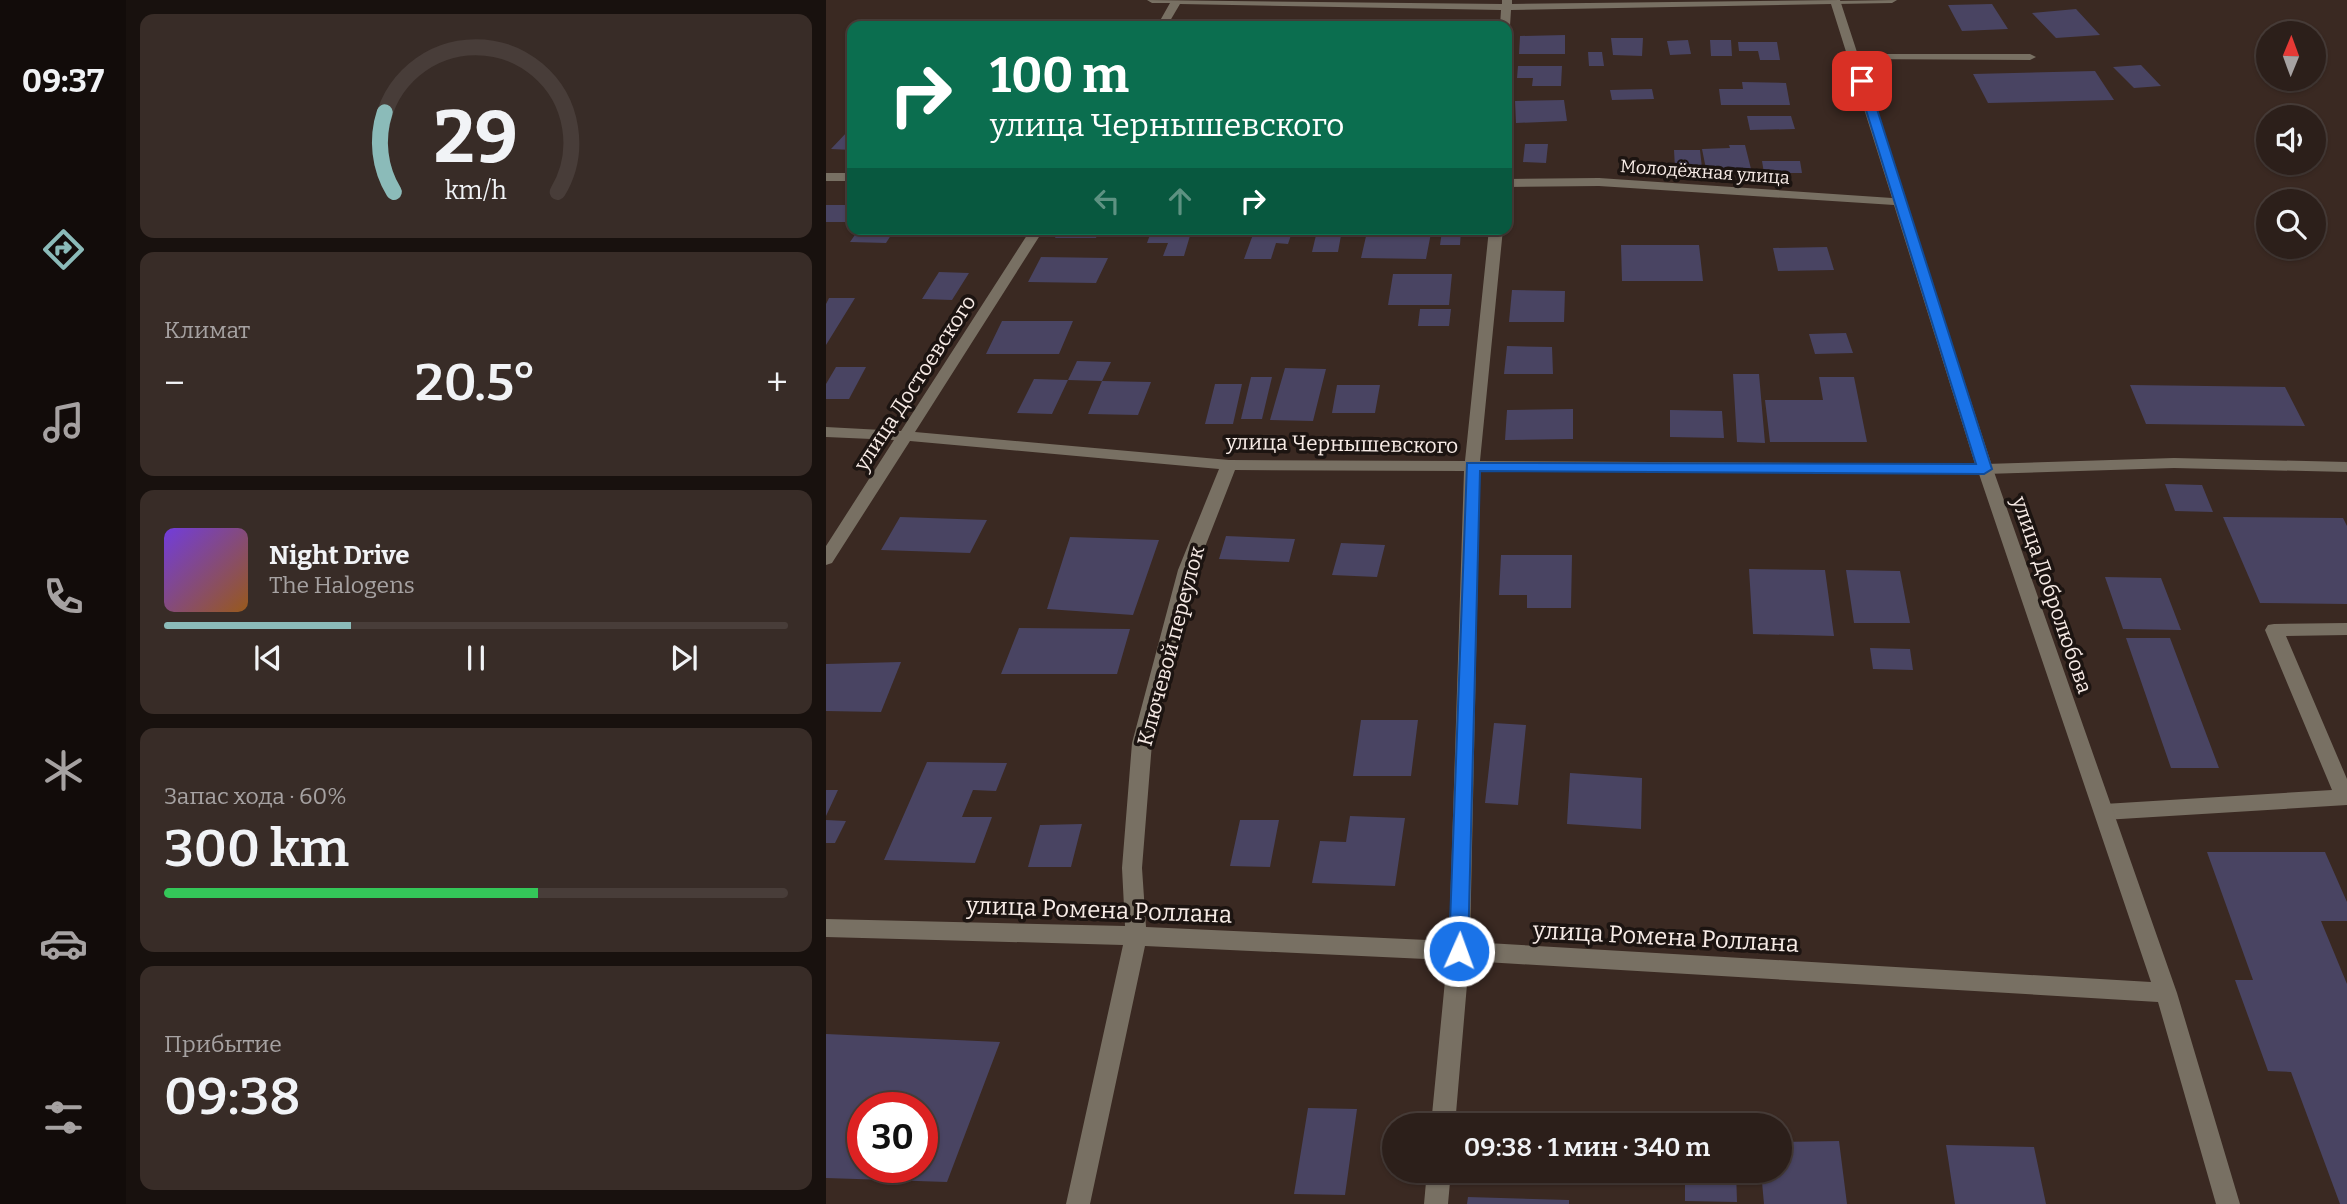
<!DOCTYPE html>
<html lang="ru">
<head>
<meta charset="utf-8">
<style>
	:root { --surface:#2c1f1a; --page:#382c27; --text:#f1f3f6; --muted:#a6a2a2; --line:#483d39; --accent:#8bbbb9 }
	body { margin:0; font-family:Bitter,serif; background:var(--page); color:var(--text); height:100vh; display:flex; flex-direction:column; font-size:26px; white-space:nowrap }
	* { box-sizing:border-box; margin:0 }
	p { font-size:23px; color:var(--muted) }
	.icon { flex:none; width:38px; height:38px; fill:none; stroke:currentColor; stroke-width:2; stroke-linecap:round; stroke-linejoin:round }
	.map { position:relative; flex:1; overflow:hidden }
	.details { display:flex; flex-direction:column; gap:14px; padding:14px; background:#18110e; width:700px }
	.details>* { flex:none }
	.top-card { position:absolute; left:21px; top:21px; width:665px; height:214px; border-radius:14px; box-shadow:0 2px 5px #0004,0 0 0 2px var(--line); background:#0b6e4f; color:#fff; overflow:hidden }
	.needle { width:46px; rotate:1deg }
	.controls { position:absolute; left:1430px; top:21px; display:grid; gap:14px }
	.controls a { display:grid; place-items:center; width:70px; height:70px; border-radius:50%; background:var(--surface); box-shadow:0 2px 5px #0004,0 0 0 2px var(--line); font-size:35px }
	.speed { position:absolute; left:21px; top:1092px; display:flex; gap:14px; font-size:35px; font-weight:700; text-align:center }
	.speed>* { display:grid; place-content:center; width:91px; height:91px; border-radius:50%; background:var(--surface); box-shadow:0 2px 5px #0004,0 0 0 2px var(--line); line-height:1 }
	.speed .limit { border:10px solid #d22; background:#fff; color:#111 }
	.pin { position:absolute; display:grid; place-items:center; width:60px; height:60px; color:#fff; margin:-30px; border-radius:14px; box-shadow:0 4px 10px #0006 }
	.me { position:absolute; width:77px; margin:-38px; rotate:2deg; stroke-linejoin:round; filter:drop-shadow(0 0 5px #0008) }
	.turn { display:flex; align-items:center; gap:24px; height:147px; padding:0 28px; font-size:32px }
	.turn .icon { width:91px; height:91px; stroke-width:2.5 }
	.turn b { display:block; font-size:49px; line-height:60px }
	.lanes { display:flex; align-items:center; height:66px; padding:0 28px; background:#0003; justify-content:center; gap:35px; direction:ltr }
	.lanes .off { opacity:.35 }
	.big { font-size:52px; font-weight:600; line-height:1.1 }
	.details .card { flex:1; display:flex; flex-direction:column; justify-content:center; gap:10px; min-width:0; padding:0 24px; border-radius:14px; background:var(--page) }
	.details .dial { align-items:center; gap:0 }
	.dial svg { height:182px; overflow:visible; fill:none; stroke:var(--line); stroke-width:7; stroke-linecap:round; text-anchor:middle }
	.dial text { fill:var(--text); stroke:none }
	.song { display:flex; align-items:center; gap:21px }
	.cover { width:84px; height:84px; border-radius:10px; background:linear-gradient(135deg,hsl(260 70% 55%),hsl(30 70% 35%)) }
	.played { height:7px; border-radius:4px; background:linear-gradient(90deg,var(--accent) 30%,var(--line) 30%) }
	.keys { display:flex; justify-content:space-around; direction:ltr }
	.heat { display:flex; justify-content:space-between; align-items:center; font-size:38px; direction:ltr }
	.charge { height:10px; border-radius:5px; background:linear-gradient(90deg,#34c759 60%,var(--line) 0) }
	.trip { position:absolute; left:556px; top:1113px; width:410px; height:70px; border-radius:35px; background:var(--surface); box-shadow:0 2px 5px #0004,0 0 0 2px var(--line); font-weight:600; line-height:70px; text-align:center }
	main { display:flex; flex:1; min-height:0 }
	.menu { display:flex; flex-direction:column; width:126px; justify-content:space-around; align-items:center; background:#120c0a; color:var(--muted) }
	.menu .icon { width:49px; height:49px }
	.menu .current { color:var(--accent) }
	.menu b { font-size:32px; color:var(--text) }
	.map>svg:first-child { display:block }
	.building { fill:#494462; fill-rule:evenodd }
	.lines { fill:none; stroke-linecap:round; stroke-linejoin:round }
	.lane { fill:#787063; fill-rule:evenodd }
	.street { fill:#787063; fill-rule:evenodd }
	.route { fill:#1a73e8; stroke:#114b97; stroke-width:2 }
	.labels { text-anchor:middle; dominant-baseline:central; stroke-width:7; stroke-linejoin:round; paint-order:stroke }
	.far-street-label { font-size:18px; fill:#f7ebe6; stroke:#1c1411 }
	.street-label { font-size:21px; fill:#f7ebe6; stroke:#1c1411 }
	.near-street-label { font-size:24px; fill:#f7ebe6; stroke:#1c1411 }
</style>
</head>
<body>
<main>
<nav class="menu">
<b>09:37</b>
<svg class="icon current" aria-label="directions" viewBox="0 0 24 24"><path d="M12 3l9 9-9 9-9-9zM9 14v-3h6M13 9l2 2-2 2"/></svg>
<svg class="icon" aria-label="music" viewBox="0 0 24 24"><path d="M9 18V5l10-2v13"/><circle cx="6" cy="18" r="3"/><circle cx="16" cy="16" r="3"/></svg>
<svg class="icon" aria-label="phone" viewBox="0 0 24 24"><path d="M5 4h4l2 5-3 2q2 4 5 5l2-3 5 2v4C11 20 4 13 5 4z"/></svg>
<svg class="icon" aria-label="climate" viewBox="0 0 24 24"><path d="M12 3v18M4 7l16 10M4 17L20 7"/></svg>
<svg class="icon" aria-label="car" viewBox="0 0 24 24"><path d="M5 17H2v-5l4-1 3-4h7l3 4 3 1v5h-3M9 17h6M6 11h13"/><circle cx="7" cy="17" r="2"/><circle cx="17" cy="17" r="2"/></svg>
<svg class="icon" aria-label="filters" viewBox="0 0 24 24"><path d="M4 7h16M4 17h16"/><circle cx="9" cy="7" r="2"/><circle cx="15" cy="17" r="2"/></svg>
</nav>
<section class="details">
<div class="card dial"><svg viewBox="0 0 100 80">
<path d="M14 69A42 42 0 1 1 86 69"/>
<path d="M14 69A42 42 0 0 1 10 34" stroke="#8bbbb9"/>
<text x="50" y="56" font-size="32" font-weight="700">29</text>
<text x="50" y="72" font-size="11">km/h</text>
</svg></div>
<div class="card"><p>Климат</p>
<div class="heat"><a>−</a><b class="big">20.5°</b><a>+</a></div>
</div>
<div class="card">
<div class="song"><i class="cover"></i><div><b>Night Drive</b><p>The Halogens</p></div></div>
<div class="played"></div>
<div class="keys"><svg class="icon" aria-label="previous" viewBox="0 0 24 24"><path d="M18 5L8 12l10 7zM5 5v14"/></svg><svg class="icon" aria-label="pause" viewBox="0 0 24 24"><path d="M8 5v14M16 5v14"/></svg><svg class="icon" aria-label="next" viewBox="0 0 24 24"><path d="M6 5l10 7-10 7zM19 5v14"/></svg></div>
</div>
<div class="card"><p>Запас хода · 60%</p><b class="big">300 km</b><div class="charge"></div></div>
<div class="card"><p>Прибытие</p><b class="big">09:38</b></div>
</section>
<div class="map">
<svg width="1521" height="1204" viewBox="0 0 1521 1204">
	<rect width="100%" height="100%" fill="#3a2922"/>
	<!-- building -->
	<path class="building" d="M1166,4l16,25 -46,2 -14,-26z
		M1250,9l24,26 -44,3 -24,-25z
		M739,35v19h-46l1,-18z
		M785,38h32l-1,18 -29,-1z
		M862,40l3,14 -21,1 -3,-14z
		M884,40h21l1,16h-21z
		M912,42h39l3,18h-20l-2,-9h-19z
		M762,52h14l2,14h-15z
		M1315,65l20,21 -27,2 -21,-21z
		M692,66h44l-1,20h-29l1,-8h-16z
		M1269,71l19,29 -126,3 -15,-29z
		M916,82l44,1 4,22h-69l-2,-16h24z
		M826,89l2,10 -42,1 -2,-10z
		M738,100l3,21 -51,2 -1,-22z
		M921,116h44l4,13 -45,1z
		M22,131h4v19l-21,-1z
		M699,144h23l-2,19 -23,-1z
		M903,145h16l7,28 -45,1 -5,-25 28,-1z
		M848,150h26l2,18h-27z
		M936,161h38l2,12h-38z
		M0,205h26v17h-26z
		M33,229h36l-9,14 -36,-1z
		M233,229h40l-3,9h-41z
		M326,229h40l-8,27h-21l5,-13h-21z
		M429,229h38l-5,15 -12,-1 -5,16h-27z
		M516,230l-4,22h-26l5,-21z
		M616,231h19l-1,14h-20z
		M541,232l64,1 -5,26 -65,-1z
		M795,245h78l4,36h-81z
		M1001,247l7,23 -56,1 -5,-23z
		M215,257l67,1 -12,25 -68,-1z
		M113,272l30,1 -17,27 -30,-1z
		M567,274h59l-3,31h-61z
		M686,290l53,1 -1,31h-55z
		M3,298h26l-29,47v-41z
		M594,309h31l-2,17h-31z
		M176,321h71l-14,33h-73z
		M1020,333l7,20 -38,1 -6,-20z
		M681,346l45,1 1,27h-49z
		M251,361l34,1 -9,19 49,1 -13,33 -50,-1 14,-33 -34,-1z
		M10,367h30l-17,32h-23v-15z
		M459,368l41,1 -13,52 -43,-1z
		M907,374h26l6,69 -28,-1z
		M425,377h21l-10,42h-21z
		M993,377h35l13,65h-97l-5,-42h58z
		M208,379l34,1 -16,34 -35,-1z
		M389,384h27l-9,40h-28z
		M511,385h43l-5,28h-43z
		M1304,385l155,2 20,39 -159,-2z
		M747,409v30l-68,1 2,-30z
		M844,410l52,1 2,27 -54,-1z
		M1339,484l37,1 11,27 -38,-1z
		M74,517l87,3 -17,33 -89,-3z
		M1397,517l120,1 4,8v78l-87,-1z
		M400,536l69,3 -6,23 -70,-3z
		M244,537l89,3 -26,75 -86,-6z
		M515,543l44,2 -8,32 -45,-2z
		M675,555h71l-1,53h-44v-13h-28z
		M923,569l76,1 9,66 -81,-2z
		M1020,570l54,1 10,52h-56z
		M1279,577l56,1 20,52 -58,-1z
		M193,628l111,1 -13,45h-116z
		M1300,638h44l49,130h-48z
		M1044,648l40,1 3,21 -40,-1z
		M75,662l-20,50 -55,-1v-47z
		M535,720h57l-7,56h-58z
		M668,723l32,2 -8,80 -33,-2z
		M101,762l80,1 -11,28 -23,-1 -11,27h30l-17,46 -91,-3z
		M744,773l72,5 -1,51 -74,-5z
		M0,790h12l-12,26z
		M524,816l55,2 -10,68 -83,-3 8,-42 26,1z
		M0,820l20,1 -11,22h-9z
		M414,820h39l-9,47 -40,-1z
		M256,824l-11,43h-43l12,-42z
		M1381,852h118l22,50v19h-26l26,63v220h-7l-49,-132 -23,-1 -33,-91h18z
		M0,1034l174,8 -53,140 -121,-4zM37,1108h59v59h-59z
		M482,1108l49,1 -12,86 -51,-1z
		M1013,1141l8,63h-83l-3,-33h19v-29z
		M1120,1145l88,2 12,57h-91z
		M859,1171h51l1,31 -52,-1z
		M642,1197l101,3v4h-102z"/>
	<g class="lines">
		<!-- lane -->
		<path class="lane" d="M1071,0l-5,3 -56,1 -5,-3z
			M1029,54h175l6,3 -6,3 -179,-1 -2,-2z
			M1348,458l173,4v10l-173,-4 -189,6 -8,-5 8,-5z
			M1521,623v12l-61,1 61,143v26l-243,15 -7,-2 -3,-6 3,-6 7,-2 228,-14 -67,-160 3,-5 6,-1z"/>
		<!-- street -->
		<path class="street" d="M321,0l355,4v-4h10v4l328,-4 153,469 184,524 63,211h-24l-58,-202 -689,-41 -14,164h-24l16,-165 -302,-14 -55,258h-24l57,-259 -297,-8v-18l299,7 -3,-58 10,-125 46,-173 41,-101 -309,-28 -78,122 -6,2v-19l68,-106 -68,-3v-10l75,4 130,-202h13l-129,203 314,28 236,1 24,-232h14l-23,232 495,3 -81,-259 -295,-19 -92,1v-8l92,-1 293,20 -61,-194 -320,6 -1,16 -3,3v-3h-7l1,-16 -321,-6 -13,22h-10l13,-23h-18zM409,470l229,1 -15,470 -303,-14 -4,-59 10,-125 44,-173zM654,471l499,3 172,508 -681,-40z
			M0,173h26v8h-26z
			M601,1171h24l-3,33h-24z"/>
	</g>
	<!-- route -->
	<path class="route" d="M1036,78l6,3 124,388 -8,5 -504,-3 -12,480 -2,6 -7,2 -7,-2 -3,-6 18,-488 509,1 -119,-383z"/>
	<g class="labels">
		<!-- far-street labels -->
		<g class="far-street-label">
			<text transform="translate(879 172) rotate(4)">Молодёжная улица</text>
		</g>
		<!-- street labels -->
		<g class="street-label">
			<text transform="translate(89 383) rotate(-57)">улица Достоевского</text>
			<text transform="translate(516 444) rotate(1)">улица Чернышевского</text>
			<text transform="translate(1226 595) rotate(71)">улица Добролюбова</text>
			<text transform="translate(345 646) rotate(-75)">Ключевой переулок</text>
		</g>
		<!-- near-street labels -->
		<g class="near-street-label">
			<text transform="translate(273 910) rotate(2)">улица Ромена Роллана</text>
			<text transform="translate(840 937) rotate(3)">улица Ромена Роллана</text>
		</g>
	</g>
</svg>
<div class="controls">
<a><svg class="needle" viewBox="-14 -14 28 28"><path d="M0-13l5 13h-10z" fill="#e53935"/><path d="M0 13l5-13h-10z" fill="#a6a2a2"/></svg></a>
<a><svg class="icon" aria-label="sound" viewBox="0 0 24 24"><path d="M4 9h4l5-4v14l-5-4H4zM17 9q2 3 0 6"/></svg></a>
<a><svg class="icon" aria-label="search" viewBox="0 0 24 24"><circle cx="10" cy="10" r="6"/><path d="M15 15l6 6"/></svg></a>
</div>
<div class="speed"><div class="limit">30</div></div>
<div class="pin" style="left:1036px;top:81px;background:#d93025"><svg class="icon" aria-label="arrive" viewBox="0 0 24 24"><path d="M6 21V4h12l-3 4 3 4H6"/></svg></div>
<svg class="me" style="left:633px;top:951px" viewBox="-20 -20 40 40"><circle r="17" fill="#1a73e8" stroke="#fff" stroke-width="3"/><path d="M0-11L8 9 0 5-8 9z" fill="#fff"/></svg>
<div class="trip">09:38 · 1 мин · 340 m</div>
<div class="top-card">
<div class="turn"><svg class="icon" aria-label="right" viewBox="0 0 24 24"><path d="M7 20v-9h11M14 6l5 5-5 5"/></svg><div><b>100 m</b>улица Чернышевского</div></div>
<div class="lanes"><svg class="icon off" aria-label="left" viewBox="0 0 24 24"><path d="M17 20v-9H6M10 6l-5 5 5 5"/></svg><svg class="icon off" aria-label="ahead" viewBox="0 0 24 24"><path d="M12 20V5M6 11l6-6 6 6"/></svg><svg class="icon" aria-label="right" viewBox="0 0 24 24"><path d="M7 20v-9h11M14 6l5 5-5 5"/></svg></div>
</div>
</div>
</main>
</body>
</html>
